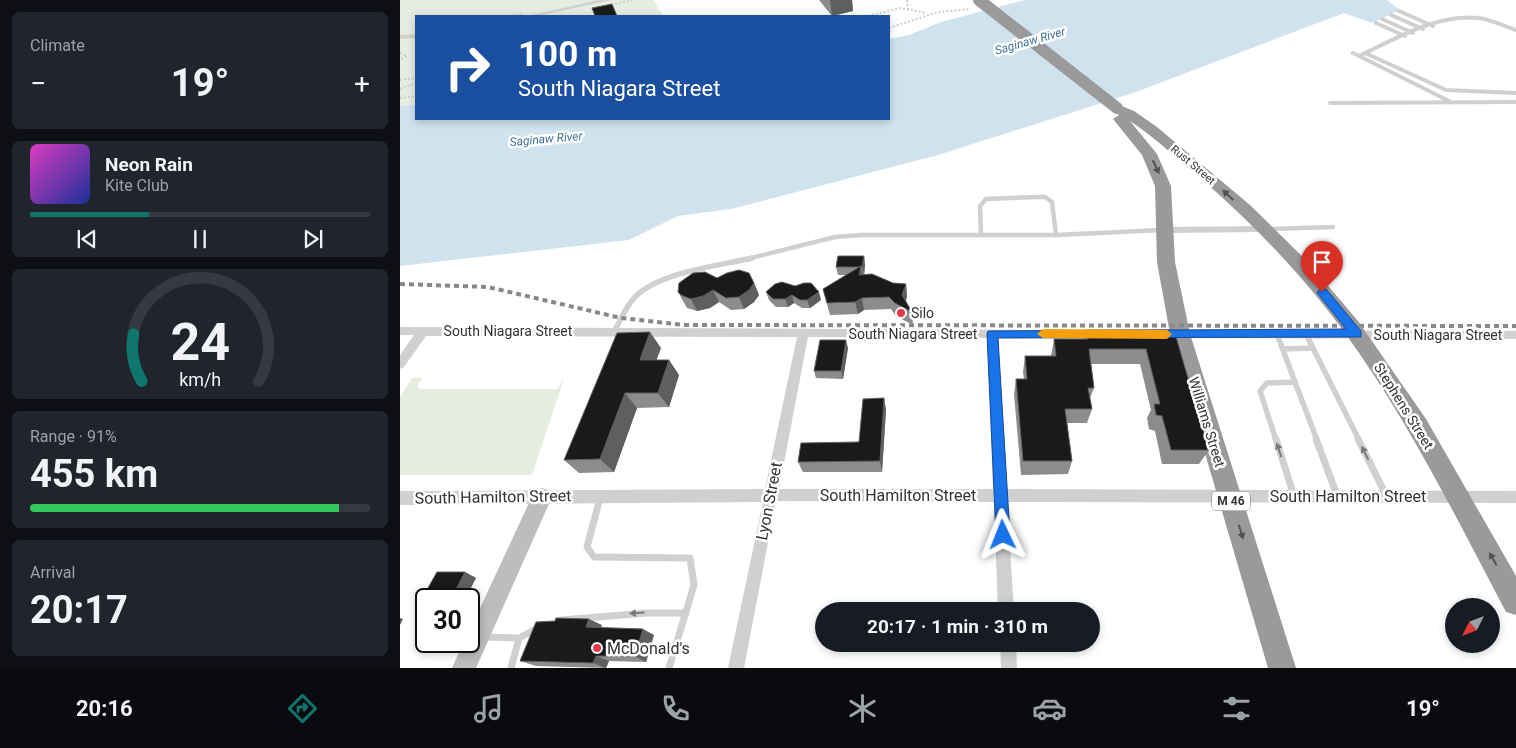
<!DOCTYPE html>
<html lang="en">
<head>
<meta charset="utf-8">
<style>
	:root { --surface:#171b24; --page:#20242c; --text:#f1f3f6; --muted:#9ea1a6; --line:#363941; --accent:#0f766e }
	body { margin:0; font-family:Roboto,sans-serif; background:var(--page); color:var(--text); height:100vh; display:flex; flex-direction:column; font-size:19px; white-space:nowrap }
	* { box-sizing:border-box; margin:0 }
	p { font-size:16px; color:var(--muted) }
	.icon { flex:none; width:28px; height:28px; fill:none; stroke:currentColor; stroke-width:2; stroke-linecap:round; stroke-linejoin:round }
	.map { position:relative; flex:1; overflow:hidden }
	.sheet { display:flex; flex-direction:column; gap:12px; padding:12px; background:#0d0f14; width:400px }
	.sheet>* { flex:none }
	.banner { position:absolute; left:15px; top:15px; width:475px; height:105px; border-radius:0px; box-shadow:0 2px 8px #0003; background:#1a4fa0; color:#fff; overflow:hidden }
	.needle { width:32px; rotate:228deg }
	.tools { position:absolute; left:1045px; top:598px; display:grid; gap:10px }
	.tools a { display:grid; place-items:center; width:55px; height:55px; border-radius:50%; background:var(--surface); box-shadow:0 2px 8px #0003; font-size:25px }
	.speed { position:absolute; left:15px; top:588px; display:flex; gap:10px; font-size:25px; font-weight:700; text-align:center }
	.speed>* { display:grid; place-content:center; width:65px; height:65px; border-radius:50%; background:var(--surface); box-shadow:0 2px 8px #0003; line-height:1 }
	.speed .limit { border:2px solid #111; border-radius:8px; background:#fff; color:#111 }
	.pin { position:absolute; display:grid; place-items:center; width:42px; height:42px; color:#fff; margin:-51px -21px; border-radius:50% 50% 50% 0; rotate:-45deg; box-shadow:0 0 5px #0007 }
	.pin .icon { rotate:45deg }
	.me { position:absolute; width:55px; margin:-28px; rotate:358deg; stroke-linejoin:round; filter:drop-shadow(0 0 4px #0008) }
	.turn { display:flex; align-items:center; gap:18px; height:105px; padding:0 20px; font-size:22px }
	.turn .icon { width:65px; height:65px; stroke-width:2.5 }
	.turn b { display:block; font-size:35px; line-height:42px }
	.big { font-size:38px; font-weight:700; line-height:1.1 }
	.sheet .card { flex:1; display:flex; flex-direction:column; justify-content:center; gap:8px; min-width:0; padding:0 18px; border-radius:8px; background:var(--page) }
	.sheet .dial { align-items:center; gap:0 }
	.dial svg { height:130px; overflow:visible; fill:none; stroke:var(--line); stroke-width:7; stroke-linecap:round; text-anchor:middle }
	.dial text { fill:var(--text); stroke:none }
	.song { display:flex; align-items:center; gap:15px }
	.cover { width:60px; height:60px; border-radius:8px; background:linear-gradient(135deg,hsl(310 70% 55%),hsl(230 70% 35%)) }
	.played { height:5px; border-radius:2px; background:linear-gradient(90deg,var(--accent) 35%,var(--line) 35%) }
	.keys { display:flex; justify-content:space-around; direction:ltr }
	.heat { display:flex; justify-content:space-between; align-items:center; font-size:28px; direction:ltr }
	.charge { height:8px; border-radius:4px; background:linear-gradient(90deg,#34c759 91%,var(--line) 0) }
	.trip { position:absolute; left:415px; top:602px; width:285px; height:50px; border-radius:25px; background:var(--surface); box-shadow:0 2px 8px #0003; font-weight:700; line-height:50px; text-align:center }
	.dock { display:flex; height:80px; justify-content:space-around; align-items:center; background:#090b0e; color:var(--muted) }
	.dock .icon { width:35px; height:35px }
	.dock .selected { color:var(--accent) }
	.dock b { font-size:22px; color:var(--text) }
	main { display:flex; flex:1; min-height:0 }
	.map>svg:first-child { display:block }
	.green { fill:#e6ecdf }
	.water { fill:#cfe2ee }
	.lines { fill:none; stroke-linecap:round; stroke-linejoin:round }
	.path { stroke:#cdcdcd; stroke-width:2; stroke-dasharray:2 2; stroke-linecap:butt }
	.lane-far3 { stroke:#d0d0d0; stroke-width:4 }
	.lane-far2 { stroke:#d0d0d0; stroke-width:4.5 }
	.lane-far1 { stroke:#d0d0d0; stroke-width:5.5 }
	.lane { stroke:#d0d0d0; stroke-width:7 }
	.street { fill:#d0d0d0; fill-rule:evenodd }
	.secondary { fill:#bdbdbd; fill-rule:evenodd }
	.highway { fill:#9a9a9a; fill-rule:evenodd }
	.rail { stroke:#888; stroke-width:4; stroke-dasharray:5 4; stroke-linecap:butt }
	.highway-bridge { stroke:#9a9a9a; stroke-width:12 }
	.wall { fill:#8c8c8c }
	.shaded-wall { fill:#5f5f5f }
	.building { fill:#1a1a1a; stroke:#5f5f5f }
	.oneway { fill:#525252 }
	.oneway2 { fill:#7a7a7a }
	.route { fill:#1a73e8; stroke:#114b97 }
	.slow { fill:#f59e0b }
	.poi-dot { fill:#e63946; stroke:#fff; stroke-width:2 }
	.labels { text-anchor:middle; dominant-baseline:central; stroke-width:5; stroke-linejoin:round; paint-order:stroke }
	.far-street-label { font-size:11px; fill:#333; stroke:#fff }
	.far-water-label { font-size:12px; font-style:italic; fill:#3f7597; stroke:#fff }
	.shield { fill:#fff; stroke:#707070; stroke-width:1 }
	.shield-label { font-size:12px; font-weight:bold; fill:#333 }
	.poi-label { font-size:14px; fill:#333; stroke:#fff; text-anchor:start }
	.street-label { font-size:14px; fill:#333; stroke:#fff }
	.near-street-label { font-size:16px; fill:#333; stroke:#fff }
	.near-poi-label { font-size:16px; fill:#333; stroke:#fff; text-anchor:start }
</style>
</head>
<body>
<main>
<section class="sheet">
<div class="card"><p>Climate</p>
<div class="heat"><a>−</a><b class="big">19°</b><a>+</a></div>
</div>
<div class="card">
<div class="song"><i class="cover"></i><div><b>Neon Rain</b><p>Kite Club</p></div></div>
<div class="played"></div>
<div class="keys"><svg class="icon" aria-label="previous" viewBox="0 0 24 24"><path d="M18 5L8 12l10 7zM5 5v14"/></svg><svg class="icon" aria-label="pause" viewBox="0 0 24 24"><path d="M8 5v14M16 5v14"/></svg><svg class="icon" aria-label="next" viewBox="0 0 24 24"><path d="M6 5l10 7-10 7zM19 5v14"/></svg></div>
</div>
<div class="card dial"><svg viewBox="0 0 100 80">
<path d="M14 69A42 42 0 1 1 86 69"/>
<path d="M14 69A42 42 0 0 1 9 40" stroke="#0f766e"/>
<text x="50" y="56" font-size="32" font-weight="700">24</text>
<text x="50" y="72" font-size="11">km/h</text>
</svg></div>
<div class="card"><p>Range · 91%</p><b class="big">455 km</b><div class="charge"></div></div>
<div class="card"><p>Arrival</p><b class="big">20:17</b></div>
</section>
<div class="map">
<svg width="1116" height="668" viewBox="0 0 1116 668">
	<rect width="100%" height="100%" fill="#fff"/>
	<!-- green -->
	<path class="green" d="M0,0h254l9,16h-247v89l-16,1z
		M20,377l2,2 -5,8 3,2h137l7,-10 -32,96h-132v-78l12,-19z"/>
	<!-- water -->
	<path class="water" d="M625,0h362l13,10 -28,13 -28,-10 -208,79 -198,63 -207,54 -53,7 -49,24 -229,26v-160l16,-1v14h473v-80l20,-4 32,-13z"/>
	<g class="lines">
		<!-- path -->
		<path class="path" d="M507,0l1,9
			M215,4l18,-4
			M108,16l13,-2
			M468,16l33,-8 25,5
			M489,28l49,-16 33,-3
			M0,53l7,3 -7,4
			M0,80l16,-2
			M0,89l16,-6
			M0,98l16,-2"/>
		<!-- lane-far3 -->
		<path class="lane-far3" d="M999,11l34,15
			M991,15l32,14
			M982,19l31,14
			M976,23l29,13
			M953,53l96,48
			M965,53l81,37 70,3
			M959,56c36,-17 79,-43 120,-38 13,2 25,8 37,12
			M930,103l186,-1"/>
		<!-- lane-far2 -->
		<path class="lane-far2" d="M868,229l65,-2
			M581,235l-1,-29 6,-7 53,-2h6l7,5 4,33
			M347,259l88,-22 26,-2h195l106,-5"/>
		<!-- lane-far1 -->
		<path class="lane-far1" d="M215,330c6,-11 11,-24 20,-33 25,-25 83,-31 117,-39
			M877,334l18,48
			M906,334l53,106
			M883,349l29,-1
			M876,440l-16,-49 7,-8 28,-1 22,58"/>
		<!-- lane -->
		<path class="lane" d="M876,439l18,57
			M916,439l21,56
			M958,439l29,58
			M200,498l-13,49 7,10 96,1 4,27 -25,83
			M161,620l86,-7h39
			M84,637l35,1
			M111,668l8,-30 19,-10"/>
		<!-- street -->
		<path class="street" d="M199,0h12l-73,16h-11z
			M16,34v4l-16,1v-4z
			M863,226l5,3 -5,3 -97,1 -5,-3 5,-3z
			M0,327l701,3 4,1 2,3 -2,3 -4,1h-103l9,151 509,2v12l-509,-1 7,109h-16l-4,-109 -218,-1 -32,167h-16l35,-166 -363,3v-14l365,-2 32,-152 -371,-1 -22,31 -4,2v-14l14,-20h-14zM408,337l179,1 6,151h-214z
			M777,330l339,1v8l-339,-1 -4,-1 -2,-3 2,-3z
			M600,644h16l1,24h-16z"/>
		<!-- secondary -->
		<path class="secondary" d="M142,488l7,2 3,7 -76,171h-24l12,-27h5v-9l66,-142z"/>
		<!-- highway -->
		<path class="highway" d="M717,104l17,7 23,16 93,78 57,56 51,60 68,98 90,157v39l-10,-3c-50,-95 -98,-192 -161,-279 -40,-55 -88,-105 -139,-150 -25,-21 -49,-44 -76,-62l27,33 14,32 4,76 15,72 106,334h-28l-98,-334 -13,-72 -2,-76 -13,-31 -29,-36 6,-4 -9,-7z"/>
		<!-- rail -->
		<path class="rail" d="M0,284l88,3 133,31 63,7 832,1"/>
		<!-- highway-bridge -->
		<path class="highway-bridge" d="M579,0l138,108"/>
	</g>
	<!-- wall -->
	<path class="wall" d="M419,0h33l1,11 -21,5z
		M464,256l1,9 -1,10 29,8 13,1 1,13 -1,4 6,11 1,13 -17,-9 -5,-7 -27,1 -6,4 -28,1 -7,-26 23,-14h-8l-2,-8z
		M317,278l37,5 5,12 -5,7 -10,7 -13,1 -12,-8 -9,6 -13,3 -10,-3 -9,-16z
		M375,284l46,16 -11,8h-8l-8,-5 -6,4h-12l-7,-7 -3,-8z
		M686,330h88l35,120 -10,14h-37l-7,-33 -6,-2 -2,-11 4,-8 -11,-46h-49l3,24 -4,10 2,11 -5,14h-20l5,38 -4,13 -47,1 -7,-81 2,-15h8l-1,-7 2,-16h26l3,-17h30z
		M261,348l-5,12h13l10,15 -10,32 -32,1 -23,64 -35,1 -15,-13z
		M448,348l-5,31 -27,-1 -2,-7z
		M484,398l2,12 -4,62h-79l-5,-10 61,-20z
		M37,572h28l11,6 -11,21h-39v16l-11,-4z
		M202,625l-1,3 53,7 -8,27 -37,-1 -3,7 -70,-2 -16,-5z"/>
	<!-- shaded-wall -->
	<path class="shaded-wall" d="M430,0h22l1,11 -21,5z
		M464,256l1,9 -1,11 -2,-9z
		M461,266l2,13 -4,-4z
		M354,283l5,12 -5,7 -10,7 -5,-12z
		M506,284l1,13 -4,10 -1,-12z
		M313,290l6,12 -9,6 -13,3 -6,-12z
		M419,292l2,8 -11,8 -3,-8z
		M392,295l2,8 -6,4 -3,-8z
		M462,298l2,12 -6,4 -3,-12z
		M250,332l11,16 -10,27 -11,-15z
		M446,340l2,8 -5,31 -2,-8z
		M269,360l10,15 -10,32 -11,-14z
		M225,393l12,15 -23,64 -14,-13z
		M484,398l2,12 -4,62 -2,-11z
		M65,572l11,6 -11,21h-14z
		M0,618l3,1 -3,6z
		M189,619l13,6 -3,8 -13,-6z
		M243,629l11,6 -8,27 -11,-6z
		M196,656l13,5 -3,7 -13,-5z"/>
	<!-- building -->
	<path class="building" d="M212,4l5,12h-22l-3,-8z
		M438,256h26l-2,11h-1v-1l-2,1h-23z
		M461,266l-2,9 13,-1 21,9 13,1 -4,11 10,17 -17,-9 -6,-6 -27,1 -7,4 -28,1 -4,-14z
		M339,270l10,3 5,10 -5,7 -10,7 -13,1 -13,-8 -10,6 -12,3 -10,-4 -3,-3 1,-9 14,-10 12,-1 12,6 10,-5z
		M382,282l13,4 9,-3h7l8,9 -12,8h-7l-8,-5 -7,4h-12l-7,-7 9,-8z
		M686,330h88l35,120h-38l-9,-34 -6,-1 -2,-11h6l-14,-55h-57l5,39h-6l4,21h-27l7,52h-49l-7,-82h11l-2,-23h31l-2,-17h34z
		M250,332l-10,28h29l-11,33h-33l-25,66 -36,1 53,-127z
		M420,340h26l-5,31h-27z
		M484,398l-4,63 -82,1 3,-19 58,-1 4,-43z
		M37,572h28l-14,27h-25v12h-11z
		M156,618l33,1 -3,8 57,2 -8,27h-39l-3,7 -73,-2 16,-39 19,-1z"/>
	<!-- one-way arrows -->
	<defs><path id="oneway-solid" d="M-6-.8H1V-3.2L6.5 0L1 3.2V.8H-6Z" transform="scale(1.25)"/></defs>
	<g class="oneway">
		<use href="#oneway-solid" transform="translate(756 167) rotate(65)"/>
		<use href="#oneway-solid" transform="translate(828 195) rotate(-137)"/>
		<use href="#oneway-solid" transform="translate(841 532) rotate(73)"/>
		<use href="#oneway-solid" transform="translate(1093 559) rotate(-119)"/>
	</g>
	<g class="oneway2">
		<use href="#oneway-solid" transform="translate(879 450) rotate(-108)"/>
		<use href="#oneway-solid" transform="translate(965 453) rotate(-117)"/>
		<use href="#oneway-solid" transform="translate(237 613) rotate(176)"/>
	</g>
	<!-- route -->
	<path class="route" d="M922,288l4,1 35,42v6l-363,1 12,197 -2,5 -5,2 -5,-2 -2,-5 -9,-201 1,-3 358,-2 -28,-35 -1,-2z"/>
	<!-- slow -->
	<path class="slow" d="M643,329l124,1 5,4 -5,5 -124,-1 -6,-4z"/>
	<!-- markers -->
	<g class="poi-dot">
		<circle cx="501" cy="313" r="5"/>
		<circle cx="197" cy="648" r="5"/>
	</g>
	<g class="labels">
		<!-- far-street labels -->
		<g class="far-street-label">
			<text transform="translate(793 165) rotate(40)">Rust Street</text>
		</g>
		<!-- far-water labels -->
		<g class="far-water-label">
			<text transform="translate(630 41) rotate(-16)">Saginaw River</text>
			<text transform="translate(146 139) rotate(-5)">Saginaw River</text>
		</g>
		<!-- shield labels -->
		<rect class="shield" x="812" y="491.5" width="38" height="19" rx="4"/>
		<g class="shield-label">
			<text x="831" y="501">M 46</text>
		</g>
		<!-- poi labels -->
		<g class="poi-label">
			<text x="511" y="313">Silo</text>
		</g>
		<!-- street labels -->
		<g class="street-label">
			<text x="108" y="331">South Niagara Street</text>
			<text x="513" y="334">South Niagara Street</text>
			<text x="1038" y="335">South Niagara Street</text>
			<text transform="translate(1004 406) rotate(58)">Stephens Street</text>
			<text transform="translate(807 422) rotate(73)">Williams Street</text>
		</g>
		<!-- near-street labels -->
		<g class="near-street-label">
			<text x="498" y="495">South Hamilton Street</text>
			<text x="948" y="496">South Hamilton Street</text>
			<text transform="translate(93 497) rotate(-1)">South Hamilton Street</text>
			<text transform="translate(369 501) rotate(-79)">Lyon Street</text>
		</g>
		<!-- near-poi labels -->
		<g class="near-poi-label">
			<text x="207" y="648">McDonald's</text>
		</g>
	</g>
</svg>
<div class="tools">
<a><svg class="needle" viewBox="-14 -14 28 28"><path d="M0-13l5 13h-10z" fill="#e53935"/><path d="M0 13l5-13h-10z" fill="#9ea1a6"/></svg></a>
</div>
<div class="speed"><div class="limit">30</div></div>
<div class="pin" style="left:922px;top:292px;background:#d93025"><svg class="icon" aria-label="arrive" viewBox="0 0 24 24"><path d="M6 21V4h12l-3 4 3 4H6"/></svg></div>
<svg class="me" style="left:603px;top:535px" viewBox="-20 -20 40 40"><path d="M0-17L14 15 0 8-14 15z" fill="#1a73e8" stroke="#fff" stroke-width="4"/></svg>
<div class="trip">20:17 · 1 min · 310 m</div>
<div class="banner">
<div class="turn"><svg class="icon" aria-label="right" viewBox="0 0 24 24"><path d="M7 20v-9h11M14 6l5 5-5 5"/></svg><div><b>100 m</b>South Niagara Street</div></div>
</div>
</div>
</main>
<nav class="dock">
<b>20:16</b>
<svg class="icon selected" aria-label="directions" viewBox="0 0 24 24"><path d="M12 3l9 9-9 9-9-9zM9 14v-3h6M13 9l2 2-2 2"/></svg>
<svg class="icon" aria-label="music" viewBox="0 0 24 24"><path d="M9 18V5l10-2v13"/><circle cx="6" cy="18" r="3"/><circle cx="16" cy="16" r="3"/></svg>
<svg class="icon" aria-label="phone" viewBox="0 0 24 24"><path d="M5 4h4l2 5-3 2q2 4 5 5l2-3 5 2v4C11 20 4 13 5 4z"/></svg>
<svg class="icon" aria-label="climate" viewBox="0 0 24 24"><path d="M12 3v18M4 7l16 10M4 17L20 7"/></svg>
<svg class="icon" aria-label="car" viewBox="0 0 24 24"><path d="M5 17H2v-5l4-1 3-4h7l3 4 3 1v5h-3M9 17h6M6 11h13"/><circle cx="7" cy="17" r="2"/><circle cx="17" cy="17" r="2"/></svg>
<svg class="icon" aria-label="filters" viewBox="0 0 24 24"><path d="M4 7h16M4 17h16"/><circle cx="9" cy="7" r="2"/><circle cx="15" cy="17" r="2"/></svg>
<b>19°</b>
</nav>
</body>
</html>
